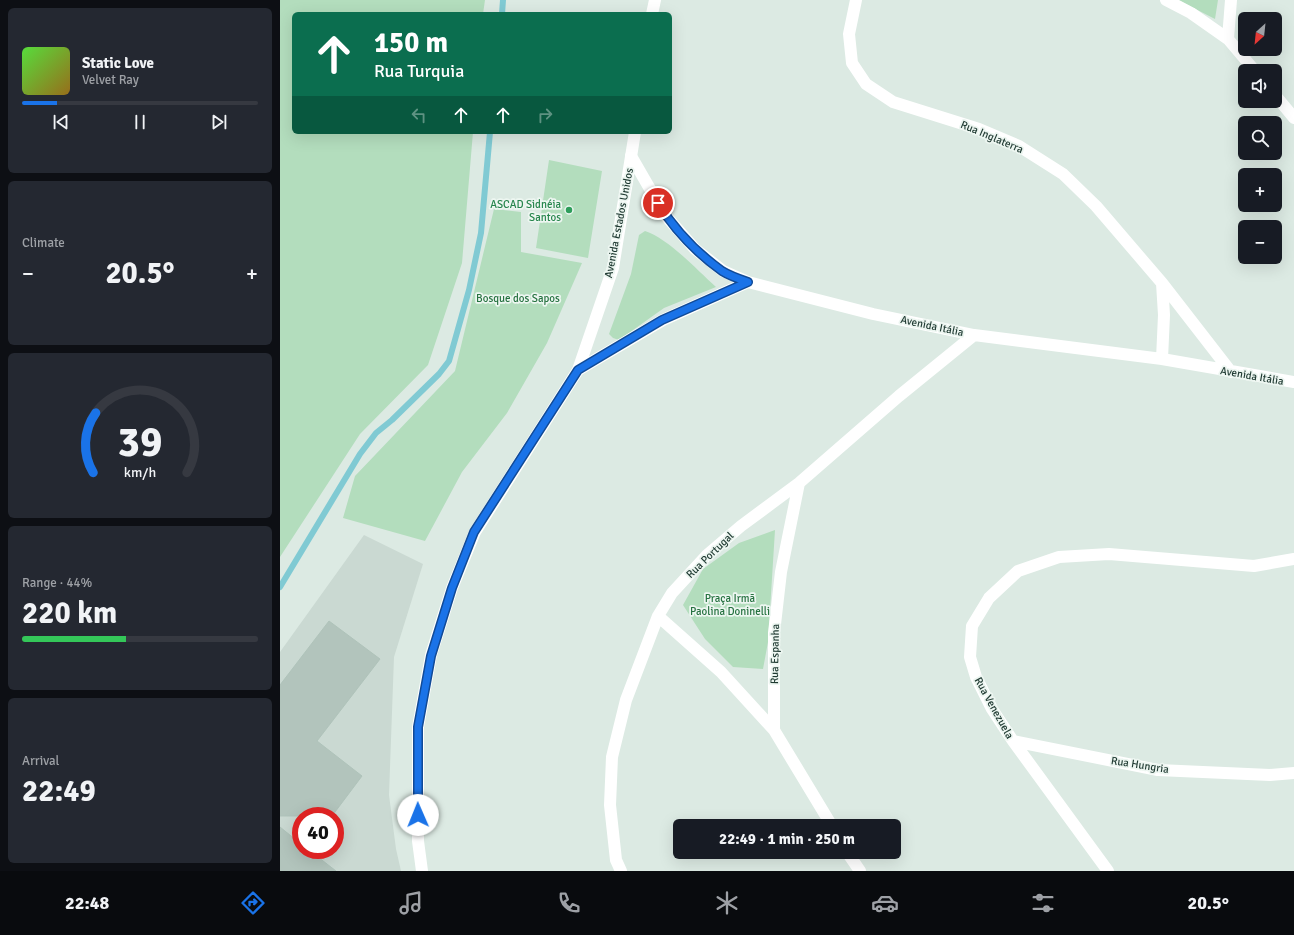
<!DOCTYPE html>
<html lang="en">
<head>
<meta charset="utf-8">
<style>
	:root { --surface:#171b24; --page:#242831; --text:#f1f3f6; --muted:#9ea1a6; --line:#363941; --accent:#1a73e8 }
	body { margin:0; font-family:Signika,sans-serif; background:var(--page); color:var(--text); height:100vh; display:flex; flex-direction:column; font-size:15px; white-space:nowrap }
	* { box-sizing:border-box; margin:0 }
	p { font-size:13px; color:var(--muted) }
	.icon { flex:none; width:22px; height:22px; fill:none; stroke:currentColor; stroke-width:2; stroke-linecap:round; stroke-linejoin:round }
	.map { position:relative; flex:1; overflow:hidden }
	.panel { display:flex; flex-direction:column; gap:8px; padding:8px; background:#0d0f14; width:280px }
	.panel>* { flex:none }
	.guide { position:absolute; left:12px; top:12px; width:380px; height:122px; border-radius:6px; box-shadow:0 4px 16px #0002; background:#0b6e4f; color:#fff; overflow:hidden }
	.needle { width:26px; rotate:207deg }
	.controls { position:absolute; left:958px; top:12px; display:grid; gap:8px }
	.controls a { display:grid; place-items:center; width:44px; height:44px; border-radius:6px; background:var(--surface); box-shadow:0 4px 16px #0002; font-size:20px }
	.speed { position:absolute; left:12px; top:807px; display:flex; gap:8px; font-size:20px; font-weight:700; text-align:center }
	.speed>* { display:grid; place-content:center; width:52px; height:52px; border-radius:50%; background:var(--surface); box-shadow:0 4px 16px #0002; line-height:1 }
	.speed .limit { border:6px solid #d22; background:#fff; color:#111 }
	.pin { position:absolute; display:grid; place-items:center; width:34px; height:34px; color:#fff; margin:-17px; border:2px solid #fff; border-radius:50%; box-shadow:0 1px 4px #0007 }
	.me { position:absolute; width:44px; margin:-22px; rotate:359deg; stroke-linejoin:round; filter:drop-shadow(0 0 3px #0008) }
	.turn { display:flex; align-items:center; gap:14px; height:84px; padding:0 16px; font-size:18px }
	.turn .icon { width:52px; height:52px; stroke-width:2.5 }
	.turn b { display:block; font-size:28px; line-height:34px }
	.lanes { display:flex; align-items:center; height:38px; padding:0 16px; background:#0003; justify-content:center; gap:20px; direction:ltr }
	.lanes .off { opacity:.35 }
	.big { font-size:30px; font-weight:700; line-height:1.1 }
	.panel .widget { flex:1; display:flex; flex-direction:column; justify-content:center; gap:6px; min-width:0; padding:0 14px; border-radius:6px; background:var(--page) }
	.panel .dial { align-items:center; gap:0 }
	.dial svg { height:104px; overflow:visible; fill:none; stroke:var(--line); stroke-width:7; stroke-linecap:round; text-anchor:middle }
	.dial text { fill:var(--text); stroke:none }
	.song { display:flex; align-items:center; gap:12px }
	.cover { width:48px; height:48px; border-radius:6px; background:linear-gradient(135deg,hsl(110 70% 55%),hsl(40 70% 35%)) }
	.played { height:4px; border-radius:2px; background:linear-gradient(90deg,var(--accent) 15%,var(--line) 15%) }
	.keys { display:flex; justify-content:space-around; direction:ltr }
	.heat { display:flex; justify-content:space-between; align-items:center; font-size:22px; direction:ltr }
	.charge { height:6px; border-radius:3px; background:linear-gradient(90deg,#34c759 44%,var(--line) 0) }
	.trip { position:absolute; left:393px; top:819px; width:228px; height:40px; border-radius:6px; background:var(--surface); box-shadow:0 4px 16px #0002; font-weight:700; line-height:40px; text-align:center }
	.dock { display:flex; height:64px; justify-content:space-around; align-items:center; background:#090b0e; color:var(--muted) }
	.dock .icon { width:28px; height:28px }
	.dock .on { color:var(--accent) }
	.dock b { font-size:18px; color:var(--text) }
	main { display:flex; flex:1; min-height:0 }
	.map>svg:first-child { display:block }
	.built { fill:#cad9d2; fill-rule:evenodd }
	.green { fill:#b3ddbd }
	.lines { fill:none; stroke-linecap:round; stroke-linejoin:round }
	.stream { stroke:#80cad3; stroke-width:6 }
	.building { fill:#b2c4bc; stroke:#afc3ba }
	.street { stroke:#fff; stroke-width:12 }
	.secondary { stroke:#fff; stroke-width:12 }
	.route-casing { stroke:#114b97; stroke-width:10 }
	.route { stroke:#1a73e8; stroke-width:7 }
	.leisure-dot { fill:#2e9e5b; stroke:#edf6f1; stroke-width:1.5 }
	.labels { text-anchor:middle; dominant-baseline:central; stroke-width:3.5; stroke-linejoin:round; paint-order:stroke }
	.street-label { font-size:11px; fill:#1e3931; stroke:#edf6f1 }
	.leisure-label { font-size:11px; fill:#27864d; stroke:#edf6f1; text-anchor:end }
	.park-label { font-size:11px; fill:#267240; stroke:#edf6f1 }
</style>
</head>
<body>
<main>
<section class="panel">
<div class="widget">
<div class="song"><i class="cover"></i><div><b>Static Love</b><p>Velvet Ray</p></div></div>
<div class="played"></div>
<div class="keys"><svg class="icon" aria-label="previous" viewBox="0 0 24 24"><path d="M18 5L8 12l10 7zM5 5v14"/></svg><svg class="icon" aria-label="pause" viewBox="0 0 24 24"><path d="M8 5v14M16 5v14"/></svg><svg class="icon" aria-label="next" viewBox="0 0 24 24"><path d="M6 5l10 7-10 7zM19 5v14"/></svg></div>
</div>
<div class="widget"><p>Climate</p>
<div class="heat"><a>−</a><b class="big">20.5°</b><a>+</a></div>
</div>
<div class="widget dial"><svg viewBox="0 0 100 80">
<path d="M14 69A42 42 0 1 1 86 69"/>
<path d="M14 69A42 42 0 0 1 16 23" stroke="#1a73e8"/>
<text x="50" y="56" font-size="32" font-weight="700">39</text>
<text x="50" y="72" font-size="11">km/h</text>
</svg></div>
<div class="widget"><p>Range · 44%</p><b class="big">220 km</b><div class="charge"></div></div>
<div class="widget"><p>Arrival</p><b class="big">22:49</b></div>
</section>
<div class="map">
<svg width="1014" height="871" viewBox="0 0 1014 871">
	<rect width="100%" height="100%" fill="#dceae3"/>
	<!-- built -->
	<path class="built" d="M84,535l59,29 -29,93 -5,138 7,54 5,22h-121v-219zM21,816h34v34h-34z"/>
	<!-- green -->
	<path class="green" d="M0,0h205l-2,14h-189v118h179l-11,131 -34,102 -68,69 -80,123z
		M898,0h40l-3,19z
		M269,160l53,11 -14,87 -52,-10z
		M214,209l27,3v40l61,11 -35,80 -40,70 -45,59 -37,69 -82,-23 12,-42 100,-105z
		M365,231c24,8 51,38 71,56l-52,21 -45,32 -6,-2 -4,-4 22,-60 8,-39z
		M495,530l-7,112 -5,27 -30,-2 -28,-28 -22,-34 20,-36 36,-26z"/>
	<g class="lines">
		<!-- stream -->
		<path class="stream" d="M222,14l1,-14
			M0,587l80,-133 16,-21 16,-13 47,-46 10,-13 20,-71 12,-57 9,-101"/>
	</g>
	<!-- building -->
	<path class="building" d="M49,621l51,38 -63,82 45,35 -30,40h-52v-131z
		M0,827l21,17v6h8l27,21h-56z"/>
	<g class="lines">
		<!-- street -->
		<path class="street" d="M576,0l-7,34 3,29 14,21 27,18 86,27 40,17 44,28 33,32 66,77 2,32 -2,44
			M886,0l25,13 37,26 27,32
			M948,39l3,-39
			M995,95l19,23
			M351,156l34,59 30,34 28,22 25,11 125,32 101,21 188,24 132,23
			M882,283l69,89
			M298,370l85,-50 85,-38
			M378,616l63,56 53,58 58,96
			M494,730v-97l7,-61 18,-89
			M733,741l145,29 112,5 24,-2
			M567,852l13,19
			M341,871l-5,-11 -6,-55 2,-48 14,-57 32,-84 14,-23 35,-38 34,-29 58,-43 100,-87 75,-61
			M828,871l-95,-130 -21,-32 -16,-32 -6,-20 2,-31 17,-28 29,-27 41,-14 50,-3 145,12 40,-7"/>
		<!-- secondary -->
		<path class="secondary" d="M372,14l3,-14
			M142,871l-4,-30v-114l13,-72 21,-67 23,-56 103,-162 35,-102 22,-136"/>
	</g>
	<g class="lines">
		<defs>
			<path id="route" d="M138,815v-88l13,-71 21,-68 22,-56 104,-162 84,-50 86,-38c-9,-3 -18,-6 -26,-11 -25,-18 -48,-42 -64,-68"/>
		</defs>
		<!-- route casing -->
		<use href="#route" class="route-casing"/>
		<!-- route -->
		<use href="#route" class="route"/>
	</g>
	<!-- markers -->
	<circle class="leisure-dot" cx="289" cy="210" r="4"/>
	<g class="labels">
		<!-- street labels -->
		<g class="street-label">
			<text transform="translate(712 137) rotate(23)">Rua Inglaterra</text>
			<text transform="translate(339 223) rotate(-79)">Avenida Estados Unidos</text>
			<text transform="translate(652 326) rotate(12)">Avenida Itália</text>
			<text transform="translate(972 376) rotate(10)">Avenida Itália</text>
			<text transform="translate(430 555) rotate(-44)">Rua Portugal</text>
			<text transform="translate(495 654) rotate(-89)">Rua Espanha</text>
			<text transform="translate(714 708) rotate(61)">Rua Venezuela</text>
			<text transform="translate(860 765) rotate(9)">Rua Hungria</text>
		</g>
		<!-- leisure labels -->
		<g class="leisure-label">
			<text x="281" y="204">ASCAD Sidnéia<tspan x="281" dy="13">Santos</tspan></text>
		</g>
		<!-- park labels -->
		<g class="park-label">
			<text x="238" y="298">Bosque dos Sapos</text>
			<text x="450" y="598">Praça Irmã<tspan x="450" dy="13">Paolina Doninelli</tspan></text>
		</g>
	</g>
</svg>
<div class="controls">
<a><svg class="needle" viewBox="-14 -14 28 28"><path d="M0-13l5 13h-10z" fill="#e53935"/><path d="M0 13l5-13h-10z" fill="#9ea1a6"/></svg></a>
<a><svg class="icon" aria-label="sound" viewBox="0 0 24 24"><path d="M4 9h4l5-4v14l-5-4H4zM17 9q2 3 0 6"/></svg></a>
<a><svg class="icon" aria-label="search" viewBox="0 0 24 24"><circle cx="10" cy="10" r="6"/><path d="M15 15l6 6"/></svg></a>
<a>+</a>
<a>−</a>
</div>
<div class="speed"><div class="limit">40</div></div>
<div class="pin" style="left:378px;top:203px;background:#d93025"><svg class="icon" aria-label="arrive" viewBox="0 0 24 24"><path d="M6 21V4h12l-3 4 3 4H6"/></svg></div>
<svg class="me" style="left:138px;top:815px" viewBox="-20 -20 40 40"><circle r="19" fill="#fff"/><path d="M0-13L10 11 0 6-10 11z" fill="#1a73e8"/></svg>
<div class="trip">22:49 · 1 min · 250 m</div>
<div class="guide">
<div class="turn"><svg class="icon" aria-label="ahead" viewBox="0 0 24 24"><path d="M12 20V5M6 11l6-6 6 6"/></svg><div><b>150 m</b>Rua Turquia</div></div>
<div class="lanes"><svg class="icon off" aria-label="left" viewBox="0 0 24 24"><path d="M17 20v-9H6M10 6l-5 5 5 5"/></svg><svg class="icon" aria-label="ahead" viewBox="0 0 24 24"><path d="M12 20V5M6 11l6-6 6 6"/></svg><svg class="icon" aria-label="ahead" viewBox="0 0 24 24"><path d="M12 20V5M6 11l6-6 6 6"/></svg><svg class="icon off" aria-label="right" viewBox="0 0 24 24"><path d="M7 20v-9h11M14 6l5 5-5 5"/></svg></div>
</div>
</div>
</main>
<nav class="dock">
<b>22:48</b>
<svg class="icon on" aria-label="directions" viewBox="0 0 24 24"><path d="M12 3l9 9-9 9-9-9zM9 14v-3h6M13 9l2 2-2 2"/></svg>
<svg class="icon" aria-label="music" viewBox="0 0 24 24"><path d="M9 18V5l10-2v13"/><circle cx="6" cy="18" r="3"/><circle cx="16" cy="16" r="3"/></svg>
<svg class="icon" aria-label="phone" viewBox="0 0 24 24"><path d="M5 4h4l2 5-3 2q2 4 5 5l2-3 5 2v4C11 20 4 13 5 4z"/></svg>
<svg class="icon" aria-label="climate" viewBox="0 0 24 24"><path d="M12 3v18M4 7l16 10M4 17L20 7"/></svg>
<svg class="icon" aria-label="car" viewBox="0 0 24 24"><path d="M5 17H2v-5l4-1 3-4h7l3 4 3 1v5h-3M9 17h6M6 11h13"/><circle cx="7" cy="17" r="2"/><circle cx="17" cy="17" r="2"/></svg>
<svg class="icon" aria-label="filters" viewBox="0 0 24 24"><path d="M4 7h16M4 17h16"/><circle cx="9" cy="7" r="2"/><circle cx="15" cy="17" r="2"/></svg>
<b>20.5°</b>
</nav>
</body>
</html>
